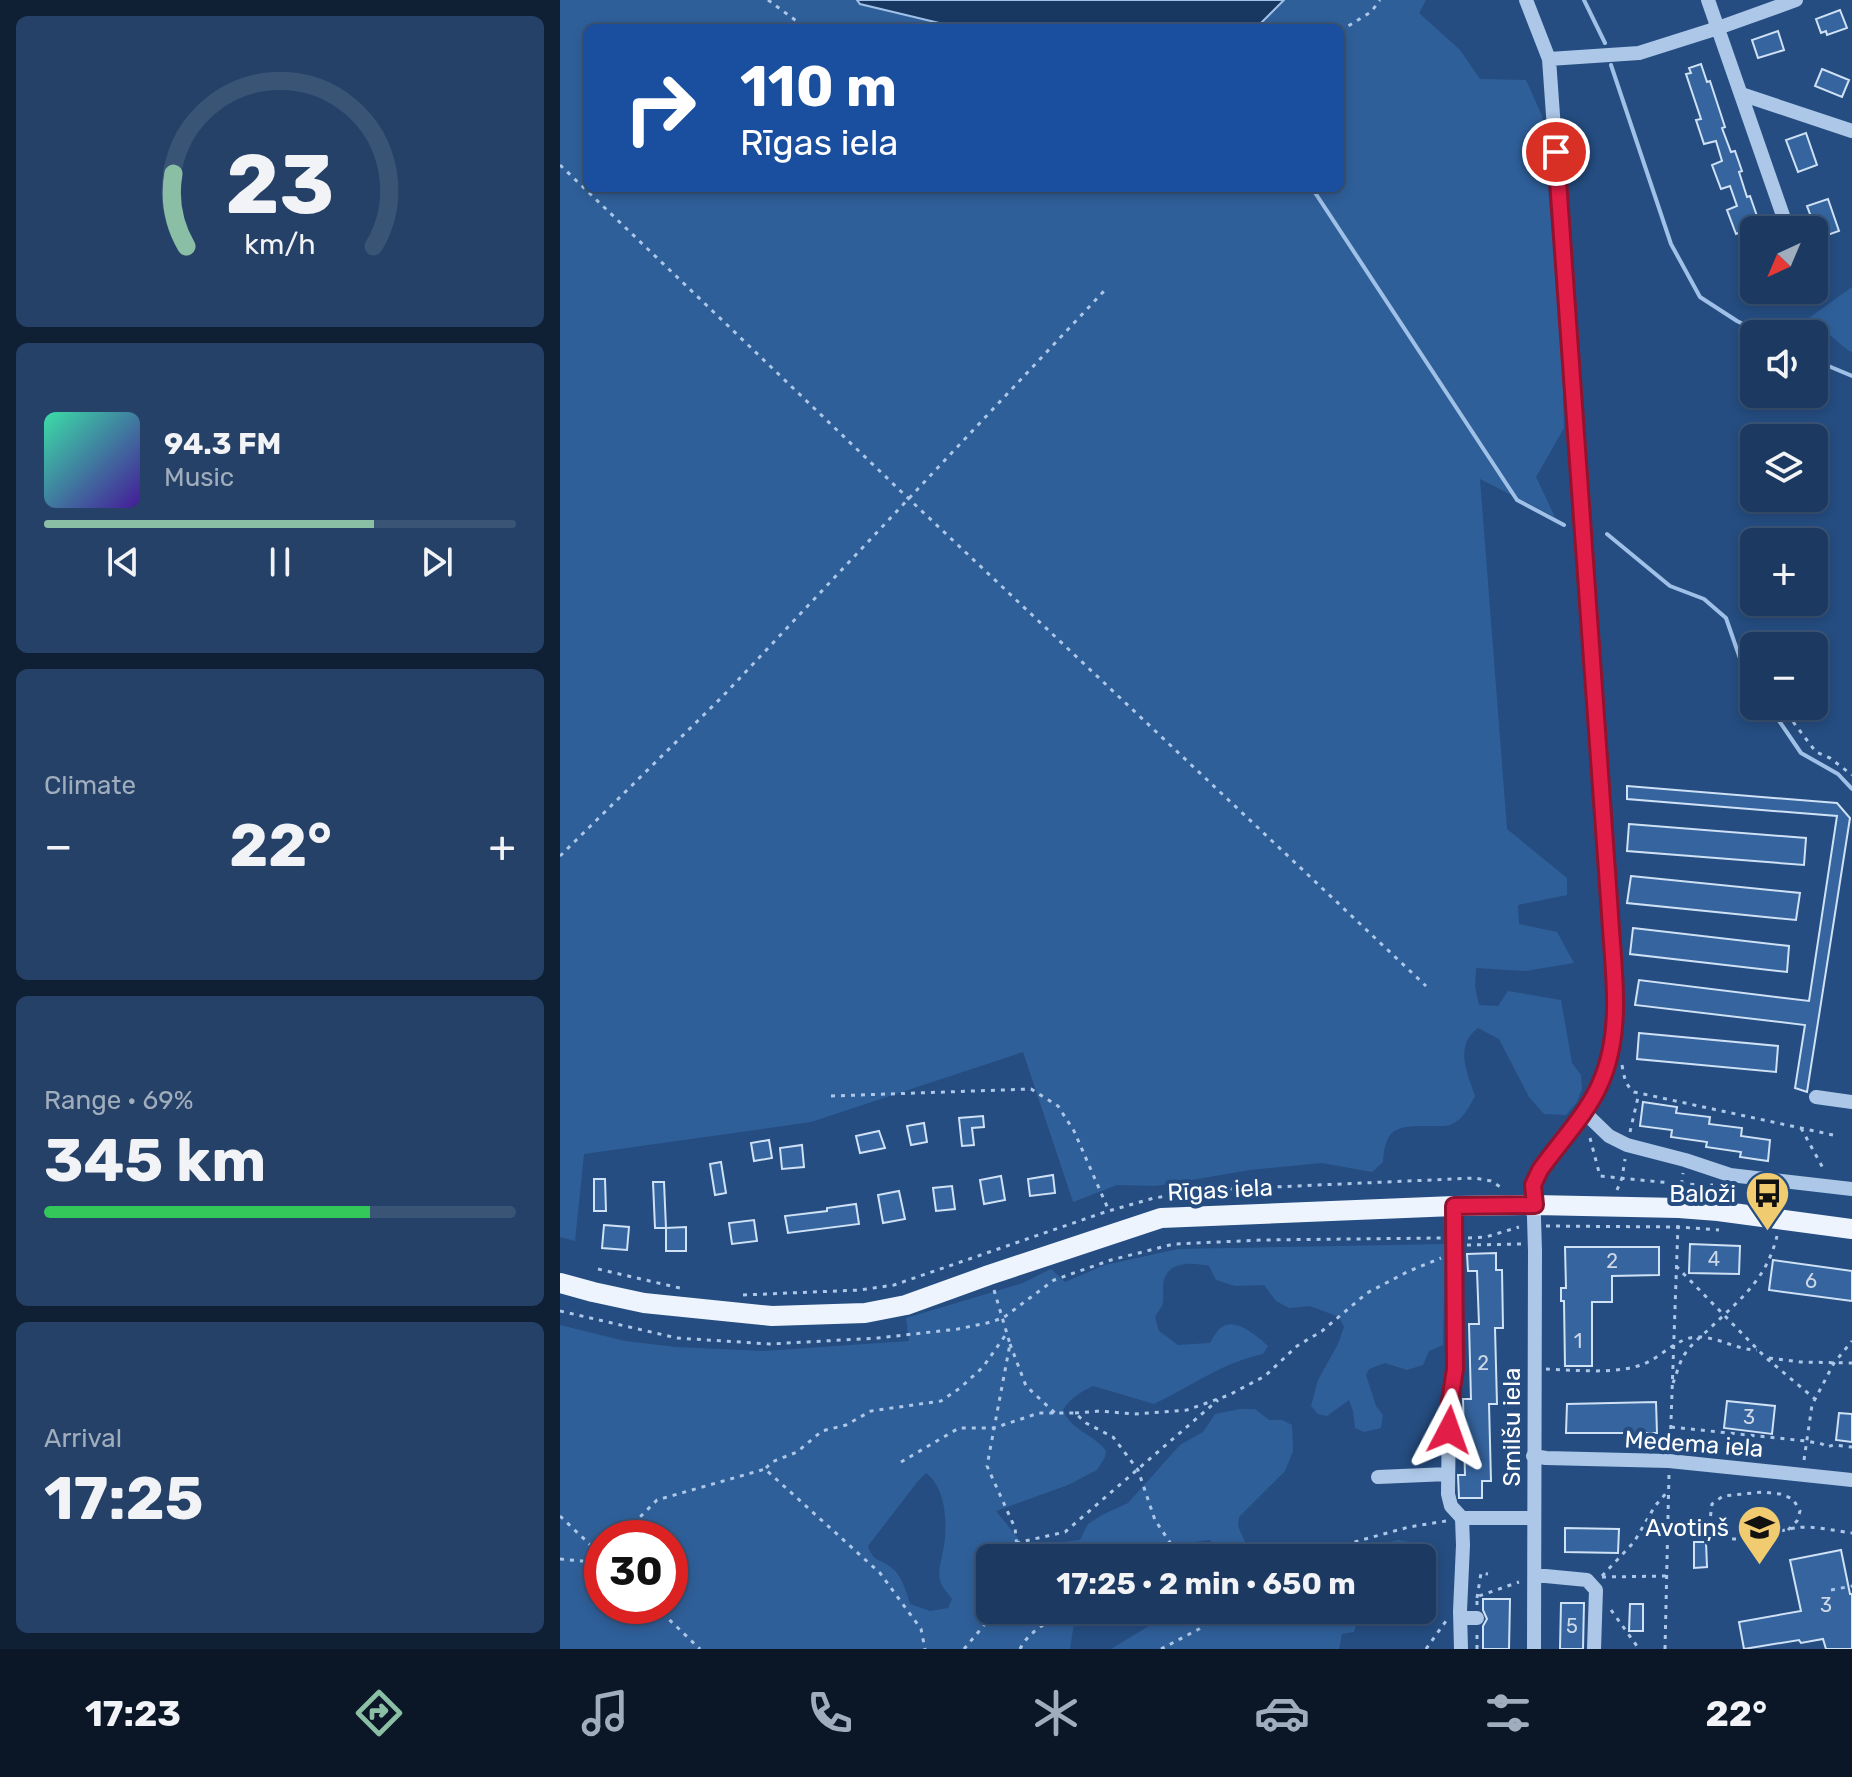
<!DOCTYPE html>
<html lang="en">
<head>
<meta charset="utf-8">
<style>
	:root { --surface:#1c3a61; --page:#254167; --text:#f1f3f6; --muted:#a0adbd; --line:#3a5476; --accent:#8abfa5 }
	body { margin:0; font-family:Rubik,sans-serif; background:var(--page); color:var(--text); height:100vh; display:flex; flex-direction:column; font-size:30px; white-space:nowrap }
	* { box-sizing:border-box; margin:0 }
	p { font-size:26px; color:var(--muted) }
	.icon { flex:none; width:44px; height:44px; fill:none; stroke:currentColor; stroke-width:2; stroke-linecap:round; stroke-linejoin:round }
	.map { position:relative; flex:1; overflow:hidden }
	.details { display:flex; flex-direction:column; gap:16px; padding:16px; background:#0f2035; width:560px }
	.details>* { flex:none }
	.top-card { position:absolute; left:24px; top:24px; width:760px; height:168px; border-radius:12px; box-shadow:0 4px 12px #0003,0 0 0 2px var(--line); background:#1a4fa0; color:#fff; overflow:hidden }
	.needle { width:52px; rotate:224deg }
	.buttons { position:absolute; left:1180px; top:216px; display:grid; gap:16px }
	.buttons a { display:grid; place-items:center; width:88px; height:88px; border-radius:12px; background:var(--surface); box-shadow:0 4px 12px #0003,0 0 0 2px var(--line); font-size:40px }
	.speed { position:absolute; left:24px; top:1520px; display:flex; gap:16px; font-size:40px; font-weight:700; text-align:center }
	.speed>* { display:grid; place-content:center; width:104px; height:104px; border-radius:50%; background:var(--surface); box-shadow:0 4px 12px #0003,0 0 0 2px var(--line); line-height:1 }
	.speed .limit { border:12px solid #d22; background:#fff; color:#111 }
	.pin { position:absolute; display:grid; place-items:center; width:68px; height:68px; color:#fff; margin:-34px; border:4px solid #fff; border-radius:50%; box-shadow:0 2px 8px #0007 }
	.me { position:absolute; width:88px; margin:-44px; rotate:4deg; stroke-linejoin:round; filter:drop-shadow(0 0 6px #0008) }
	.turn { display:flex; align-items:center; gap:28px; height:168px; padding:0 24px; font-size:36px }
	.turn .icon { width:104px; height:104px; stroke-width:2.5 }
	.turn b { display:block; font-size:56px; line-height:68px }
	.big { font-size:60px; font-weight:700; line-height:1.1 }
	.details .tile { flex:1; display:flex; flex-direction:column; justify-content:center; gap:12px; min-width:0; padding:0 28px; border-radius:12px; background:var(--page) }
	.details .dial { align-items:center; gap:0 }
	.dial svg { height:208px; overflow:visible; fill:none; stroke:var(--line); stroke-width:7; stroke-linecap:round; text-anchor:middle }
	.dial text { fill:var(--text); stroke:none }
	.song { display:flex; align-items:center; gap:24px }
	.cover { width:96px; height:96px; border-radius:12px; background:linear-gradient(135deg,hsl(160 70% 55%),hsl(260 70% 35%)) }
	.played { height:8px; border-radius:4px; background:linear-gradient(90deg,var(--accent) 70%,var(--line) 70%) }
	.keys { display:flex; justify-content:space-around; direction:ltr }
	.heat { display:flex; justify-content:space-between; align-items:center; font-size:44px; direction:ltr }
	.charge { height:12px; border-radius:6px; background:linear-gradient(90deg,#34c759 69%,var(--line) 0) }
	.trip { position:absolute; left:416px; top:1544px; width:460px; height:80px; border-radius:12px; background:var(--surface); box-shadow:0 4px 12px #0003,0 0 0 2px var(--line); font-weight:700; line-height:80px; text-align:center }
	.dock { display:flex; height:128px; justify-content:space-around; align-items:center; background:#0b1727; color:var(--muted) }
	.dock .icon { width:56px; height:56px }
	.dock .current { color:var(--accent) }
	.dock b { font-size:36px; color:var(--text) }
	main { display:flex; flex:1; min-height:0 }
	.map>svg:first-child { display:block }
	.green { fill:#2f5f99; fill-rule:evenodd }
	.water { fill:#193861; stroke:#a0c1e7; stroke-width:2 }
	.lines { fill:none; stroke-linecap:round; stroke-linejoin:round }
	.stream { stroke:#a0c1e7; stroke-width:4 }
	.building { fill:#35649e; stroke:#cfe1f5; stroke-width:2 }
	.path { stroke:#acc7e7; stroke-width:3; stroke-dasharray:4 6; stroke-linecap:butt }
	.minor { stroke:#acc7e7; stroke-width:14 }
	.major { stroke:#edf4fd; stroke-width:20 }
	.route-casing { stroke:#92132f; stroke-width:20 }
	.route { stroke:#e11d48; stroke-width:14 }
	.labels { text-anchor:middle; dominant-baseline:central; stroke-width:8; stroke-linejoin:round; paint-order:stroke }
	.number-label { font-size:20px; fill:#ccd8e7 }
	.street-label { font-size:24px; fill:#fff; stroke:#254d81 }
	.poi-label { font-size:24px; fill:#fff; stroke:#254d81; text-anchor:end }
</style>
</head>
<body>
<main>
<section class="details">
<div class="tile dial"><svg viewBox="0 0 100 80">
<path d="M14 69A42 42 0 1 1 86 69"/>
<path d="M14 69A42 42 0 0 1 9 41" stroke="#8abfa5"/>
<text x="50" y="56" font-size="32" font-weight="700">23</text>
<text x="50" y="72" font-size="11">km/h</text>
</svg></div>
<div class="tile">
<div class="song"><i class="cover"></i><div><b>94.3 FM</b><p>Music</p></div></div>
<div class="played"></div>
<div class="keys"><svg class="icon" aria-label="previous" viewBox="0 0 24 24"><path d="M18 5L8 12l10 7zM5 5v14"/></svg><svg class="icon" aria-label="pause" viewBox="0 0 24 24"><path d="M8 5v14M16 5v14"/></svg><svg class="icon" aria-label="next" viewBox="0 0 24 24"><path d="M6 5l10 7-10 7zM19 5v14"/></svg></div>
</div>
<div class="tile"><p>Climate</p>
<div class="heat"><a>−</a><b class="big">22°</b><a>+</a></div>
</div>
<div class="tile"><p>Range · 69%</p><b class="big">345 km</b><div class="charge"></div></div>
<div class="tile"><p>Arrival</p><b class="big">17:25</b></div>
</section>
<div class="map">
<svg width="1292" height="1649" viewBox="0 0 1292 1649">
	<rect width="100%" height="100%" fill="#254d81"/>
	<!-- green -->
	<path class="green" d="M0,0h297l3,4 100,24h-372v160h752v-160h-83l27,-28h142l-7,13 41,37 20,29 46,1 16,36 20,237 2,75 -28,49 19,40 -75,-38 27,350 60,49v17l-49,10 1,19 38,8 17,31 -49,8 -49,-3 -1,19 4,18 19,1 10,-15 53,9 11,63 9,12 1,14 -5,13 -11,13 -22,-1 -15,-17 -30,-58 -21,-11c-24,18 -11,44 -3,68 -6,11 -12,24 -25,29 -3,1 -10,1 -13,1 -34,0 -52,-4 -54,36l-11,10 -50,-9 -72,7 -94,16 -39,-1 -44,17 -50,-150 -212,70 -227,32 -9,87 -15,-4z
		M1292,287v65l-3,-1 -40,-33z
		M885,1244l-2,101 -14,6 -6,14 -16,5 -22,-7 -16,6 -3,6 10,31 7,9 -2,13 -17,4 -9,-4 -2,-17 -4,-11 -22,16 -9,-2 -7,-8 7,-26 20,-36 6,-17 -5,-10 -29,-11 -21,2 -13,-7 -12,-16 -29,1 -19,-6 -7,-14c-19,-4 -44,-5 -46,20 0,7 1,14 -1,20 -2,4 -5,7 -7,11l4,14 19,14 32,-2c3,-5 7,-13 12,-16 14,-10 36,10 46,19l-5,8c-42,9 -71,32 -109,50l-61,-18c-12,6 -23,12 -30,24 7,20 32,25 43,41l-1,6 -8,13 -29,15 -72,26 29,36 55,-7 8,-16 14,-9 26,-12 52,-58 23,-13 12,-18 25,-5h15l14,11h13l10,5 1,26 -8,20 -46,46 -1,9 14,32h-38l1,-9 -5,-9c-18,2 -38,5 -52,18h-168v52h86l-6,39h-510v-324l65,16 51,6 88,4 145,-10 -3,-23 117,-35 28,-14 14,13 40,-17 73,-16zM366,1473c21,15 22,55 17,78 -2,12 -6,21 -2,32 2,6 8,11 11,16l-4,9 -18,3 -20,-7c-4,-13 -8,-28 -18,-36 -11,-10 -18,-4 -24,-22l50,-65zM42,1538h68v68h-68z
		M838,1540l13,2 13,18 -2,45v-47h-59l-1,-5 6,-6z
		M615,1610h190l-6,6 -5,16 -12,2 -3,15h-228z"/>
	<!-- water -->
	<path class="water" d="M297,0h427l-28,28h-296l-100,-24z"/>
	<g class="lines">
		<!-- stream -->
		<path class="stream" d="M1024,0l21,43
			M1051,65l60,179 29,53 37,24 26,13
			M752,188l205,312 47,25
			M1254,360l38,16
			M1047,534l63,52 34,13 22,19 17,49 11,16
			M1209,706l32,47 37,21 14,15"/>
	</g>
	<!-- building -->
	<path class="building" d="M1280,10l7,18 -20,7 -1,-4 -5,2 -5,-14z
		M1218,31l6,19 -26,8 -6,-18z
		M1141,64l6,18 3,-1 15,46 -3,1 9,24 4,-1 7,20 -3,1 8,25 3,-1 7,20 -3,1 3,9 -21,8 -9,-24 10,-4 -7,-20 -9,3 -9,-24 10,-4 -6,-20 -12,3 -8,-24 5,-1 -15,-45 5,-1 -2,-5z
		M1262,69l27,11 -7,17 -27,-11z
		M1246,133l11,32 -19,7 -12,-32z
		M1268,199l11,32 -20,7 -12,-32z
		M1067,786l210,17 13,15 -43,274 -12,-4 10,-63 -170,-20 4,-25 170,21 28,-185 -210,-17z
		M1069,824l177,14 -2,27 -177,-14z
		M1071,876l169,17 -4,27 -169,-17z
		M1073,928l156,18 -2,26 -157,-18z
		M1079,1033l139,13 -2,26 -139,-13z
		M1083,1102l34,5 -1,6 34,4 -1,7 33,4 -1,8 29,4 -2,21 -28,-4 1,-5 -35,-5 1,-5 -36,-5 1,-7 -32,-4z
		M423,1116l1,11 -12,1 2,17 -12,1 -3,-28z
		M364,1123l3,19 -16,3 -4,-19z
		M319,1131l6,17 -25,5 -4,-17z
		M209,1140l3,18 -18,3 -3,-18z
		M242,1145l2,22 -22,2 -2,-21z
		M161,1162l5,31 -11,2 -5,-31z
		M493,1175l2,18 -25,3 -2,-17z
		M441,1176l4,24 -21,4 -4,-24z
		M34,1179h11l1,32h-12z
		M93,1182h11l2,46 20,-1v24h-20v-23h-11z
		M392,1186l3,23 -19,2 -3,-23z
		M339,1191l6,28 -22,4 -5,-28z
		M296,1204l3,20 -71,9 -3,-17 42,-5v-3z
		M194,1220l3,21 -25,3 -3,-21z
		M44,1225l25,2 -2,23 -25,-2z
		M1130,1244l50,2 -1,28 -50,-1z
		M1005,1247h94v28l-47,1v26h-20v64h-27l-1,-65h-3v-13h5z
		M936,1253v17h6l1,58h-8l2,76h-8l2,77h-9v17h-23l-1,-23h7l-2,-76h8l-2,-75h10l-2,-53h-9l-1,-17z
		M1213,1260l79,11v30l-83,-11z
		M1167,1401l48,5 -3,28 -48,-6z
		M1096,1402l1,31h-91l1,-29z
		M1279,1413l13,1v28l-16,-2z
		M1005,1528l54,1 -1,24 -53,-1z
		M1134,1542h12l1,25 -13,1z
		M1281,1550l9,44h2v55h-26l-3,-10 -22,4 -2,-3 -55,9 -5,-27 62,-11 -11,-51z
		M923,1599h27l-1,50h-26v-23l4,-7 -4,-9z
		M1001,1603h23l-1,46h-23z
		M1070,1604h13v27h-14z"/>
	<g class="lines">
		<!-- path -->
		<path class="path" d="M208,0l38,28
			M338,28l3,-6
			M780,31l31,-19 9,-12
			M0,165l349,334 517,487
			M1221,706l35,46 14,6 22,17
			M0,856l163,-160 382,-406
			M1062,1065c2,11 3,20 12,27l199,43
			M271,1096l200,-7 27,17 16,25 35,80
			M1241,1128l23,42
			M1070,1132l9,-39
			M1030,1138l10,38 81,8 32,1
			M1057,1190l5,-12 3,-19
			M1120,1194l3,-21
			M986,1226l132,1 41,3
			M908,1238l18,-1 33,-10
			M907,1245l56,-1
			M1116,1266l89,91 50,42
			M38,1269l86,20
			M434,1290l16,54 -23,122 28,62 3,30
			M183,1295l117,-5 34,-5 211,-73 49,-14 53,-8 268,-12 16,3 11,7
			M0,1311l117,27 93,6 108,-6 80,-9 29,-6 16,-5 51,-38 57,-20 63,-16 88,-4 179,-2
			M450,1344l16,42 29,27
			M1209,1358l31,4 52,1
			M986,1369c30,1 73,6 100,-6 17,-8 32,-25 50,-26 21,-1 40,13 61,13
			M1113,1383c3,-7 5,-16 9,-24 5,-11 16,-20 25,-28 32,-31 59,-50 70,-95
			M515,1413l25,-2 34,3 53,-4 42,-15 36,-19 32,-30 25,-15 45,-38 40,-21 34,-14
			M1111,1427l135,14 16,3 5,3 6,-2 19,2
			M1110,1449l8,-224
			M1184,1457l2,-22
			M1244,1460l8,-55 22,-42 18,-22
			M341,1462l58,-34h35l45,-15h36l11,10 27,14 25,33 17,50 16,24 21,14
			M206,1468l6,-6 25,-10 25,-21 24,-6 25,-14 70,-10 19,-13 23,-21 24,-34
			M0,1516l42,40
			M1228,1530l9,-9 3,-10 -7,-12 -13,-5 -17,-2 -40,4 -11,8 -2,16 6,14c29,13 51,-2 79,-6 16,-3 41,3 57,5
			M59,1538l38,-38 108,-31 115,104 41,56 4,20
			M456,1543l49,-11 153,-132
			M603,1558l8,-14
			M706,1558l81,-14 62,-17 37,-6
			M0,1559l32,3 10,-9
			M1042,1576l32,-34 21,-36 13,-15
			M1042,1577l65,-1
			M1271,1590l21,-4
			M917,1598l4,-25 7,1
			M917,1605v-7l2,-2 40,-14
			M95,1606l45,43
			M1051,1610l28,39
			M404,1649l33,-39
			M460,1649c9,-19 30,-27 46,-39
			M601,1649l38,-20 21,-19
			M866,1649l20,-28
			M917,1649v-17
			M1105,1649l4,-176"/>
		<!-- minor -->
		<path class="minor" d="M966,0l23,59 61,855c3,56 14,118 -10,170 -13,30 -41,59 -60,86l-7,15 2,66 -1,398
			M1148,0l80,230
			M989,59l90,-6 79,-25 78,-28
			M1181,94l111,37
			M1256,1097l36,5
			M1023,1111l26,25 18,9 58,15 45,15 122,14
			M894,1206l1,163 -6,39 -1,86 3,12 11,12 1,27 -3,66 1,38
			M973,1456l13,2 123,3 183,19
			M818,1477l70,-3
			M902,1518h72
			M975,1575l52,5 9,10 -2,59
			M900,1618h17"/>
		<!-- major -->
		<path class="major" d="M0,1283l33,9 51,11 128,13 93,-3 41,-8 83,-30 172,-57 293,-12 81,-1 144,3 39,3 134,18"/>
	</g>
	<g class="lines">
		<defs>
			<path id="route" d="M889,1430v-22l6,-39 -1,-163 81,-1 -2,-20 7,-15c19,-27 47,-56 60,-86 24,-53 13,-114 10,-170l-54,-762"/>
		</defs>
		<!-- route casing -->
		<use href="#route" class="route-casing"/>
		<!-- route -->
		<use href="#route" class="route"/>
	</g>
	<!-- icons -->
	<defs>
		<symbol id="bus-pin" viewBox="-11 -11 22 30"><path d="M0 17L-7.5 6A9.5 9.5 0 1 1 7.5 6Z" fill="#f1cb70" stroke="#254d81"/><path d="M-5-6H5V4H4V6H2V4H-2V6H-4V4H-5ZM-3.5-4V0h7V-4ZM-3.5 1.2v1.5H-2V1.2ZM2 1.2v1.5H3.5V1.2Z" fill="#111"/></symbol>
		<symbol id="school-pin" viewBox="-11 -11 22 30"><path d="M0 17L-7.5 6A9.5 9.5 0 1 1 7.5 6Z" fill="#f1cb70" stroke="#254d81"/><path d="M0-5L7-2L0 1L-7-2ZM-4 1L0 2.5L4 1V4Q0 6-4 4Z" fill="#111"/></symbol>
	</defs>
	<g fill-rule="evenodd">
		<use href="#bus-pin" x="1182" y="1168" width="51" height="69"/>
		<use href="#school-pin" x="1174" y="1502" width="51" height="69"/>
	</g>
	<g class="labels">
		<!-- number labels -->
		<g class="number-label">
			<text x="1154" y="1259">4</text>
			<text x="1052" y="1261">2</text>
			<text x="1251" y="1281">6</text>
			<text x="1018" y="1341">1</text>
			<text x="923" y="1363">2</text>
			<text x="1189" y="1417">3</text>
			<text x="1266" y="1605">3</text>
			<text x="1012" y="1626">5</text>
		</g>
		<!-- street labels -->
		<g class="street-label">
			<text transform="translate(660 1190) rotate(-3)">Rīgas iela</text>
			<text transform="translate(952 1427) rotate(-90)">Smilšu iela</text>
			<text transform="translate(1134 1444) rotate(4)">Medema iela</text>
		</g>
		<!-- poi labels -->
		<g class="poi-label">
			<text x="1176" y="1194">Baloži</text>
			<text x="1169" y="1528">Avotiņš</text>
		</g>
	</g>
</svg>
<div class="buttons">
<a><svg class="needle" viewBox="-14 -14 28 28"><path d="M0-13l5 13h-10z" fill="#e53935"/><path d="M0 13l5-13h-10z" fill="#a0adbd"/></svg></a>
<a><svg class="icon" aria-label="sound" viewBox="0 0 24 24"><path d="M4 9h4l5-4v14l-5-4H4zM17 9q2 3 0 6"/></svg></a>
<a><svg class="icon" aria-label="layers" viewBox="0 0 24 24"><path d="M12 4l9 5-9 5-9-5zM3 14l9 5 9-5"/></svg></a>
<a>+</a>
<a>−</a>
</div>
<div class="speed"><div class="limit">30</div></div>
<div class="pin" style="left:996px;top:152px;background:#d93025"><svg class="icon" aria-label="arrive" viewBox="0 0 24 24"><path d="M6 21V4h12l-3 4 3 4H6"/></svg></div>
<svg class="me" style="left:889px;top:1430px" viewBox="-20 -20 40 40"><path d="M0-17L14 15 0 8-14 15z" fill="#e11d48" stroke="#fff" stroke-width="4"/></svg>
<div class="trip">17:25 · 2 min · 650 m</div>
<div class="top-card">
<div class="turn"><svg class="icon" aria-label="right" viewBox="0 0 24 24"><path d="M7 20v-9h11M14 6l5 5-5 5"/></svg><div><b>110 m</b>Rīgas iela</div></div>
</div>
</div>
</main>
<nav class="dock">
<b>17:23</b>
<svg class="icon current" aria-label="directions" viewBox="0 0 24 24"><path d="M12 3l9 9-9 9-9-9zM9 14v-3h6M13 9l2 2-2 2"/></svg>
<svg class="icon" aria-label="music" viewBox="0 0 24 24"><path d="M9 18V5l10-2v13"/><circle cx="6" cy="18" r="3"/><circle cx="16" cy="16" r="3"/></svg>
<svg class="icon" aria-label="phone" viewBox="0 0 24 24"><path d="M5 4h4l2 5-3 2q2 4 5 5l2-3 5 2v4C11 20 4 13 5 4z"/></svg>
<svg class="icon" aria-label="climate" viewBox="0 0 24 24"><path d="M12 3v18M4 7l16 10M4 17L20 7"/></svg>
<svg class="icon" aria-label="car" viewBox="0 0 24 24"><path d="M5 17H2v-5l4-1 3-4h7l3 4 3 1v5h-3M9 17h6M6 11h13"/><circle cx="7" cy="17" r="2"/><circle cx="17" cy="17" r="2"/></svg>
<svg class="icon" aria-label="filters" viewBox="0 0 24 24"><path d="M4 7h16M4 17h16"/><circle cx="9" cy="7" r="2"/><circle cx="15" cy="17" r="2"/></svg>
<b>22°</b>
</nav>
</body>
</html>
